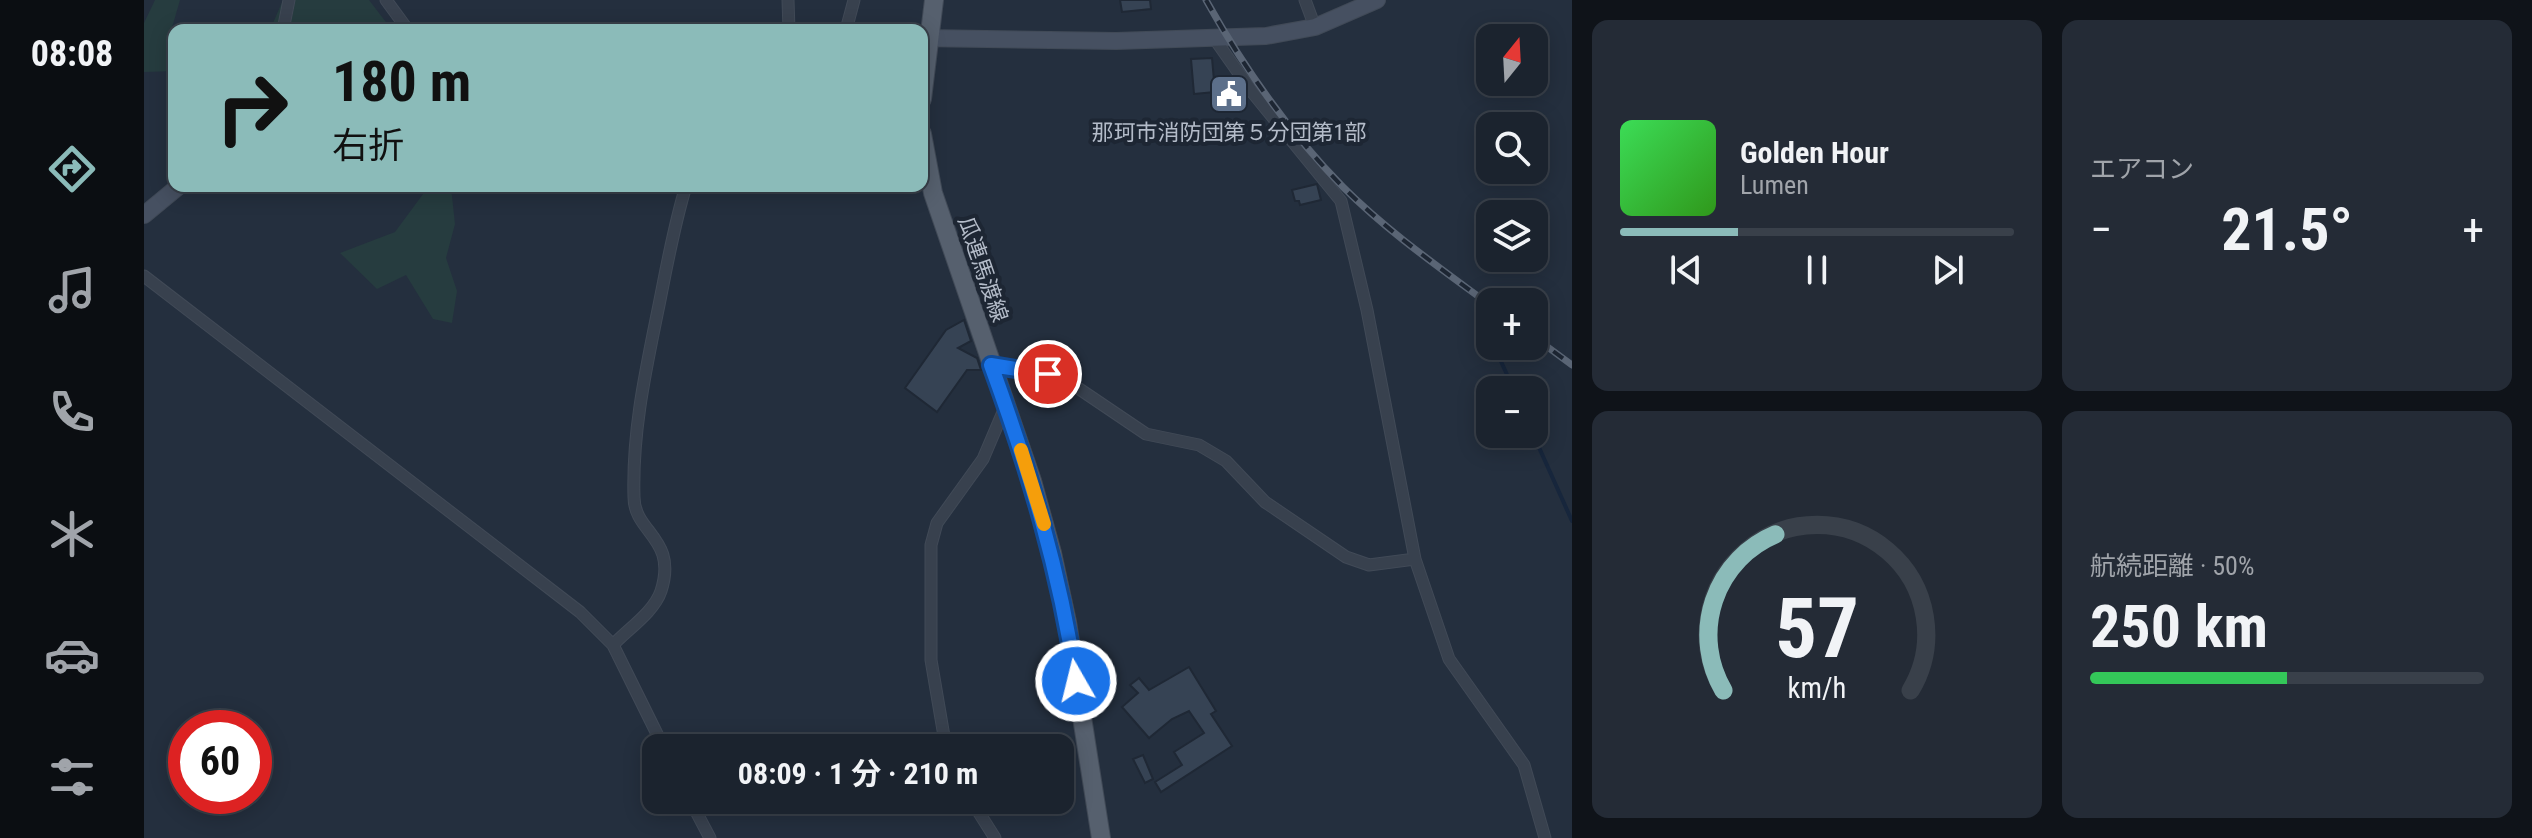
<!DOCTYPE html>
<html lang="ja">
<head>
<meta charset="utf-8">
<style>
	:root { --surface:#1b232e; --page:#242b36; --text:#f1f3f6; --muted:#a0a4aa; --line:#39404a; --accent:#8bbbb9 }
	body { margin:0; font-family:"Roboto Condensed","Noto Sans JP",sans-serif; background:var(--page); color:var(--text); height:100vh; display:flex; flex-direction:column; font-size:30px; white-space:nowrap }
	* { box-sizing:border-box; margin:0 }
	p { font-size:26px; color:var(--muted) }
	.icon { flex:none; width:44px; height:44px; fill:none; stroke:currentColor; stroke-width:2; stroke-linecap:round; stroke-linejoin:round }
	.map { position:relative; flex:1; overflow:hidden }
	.sheet { display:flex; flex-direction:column; gap:20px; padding:20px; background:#0f1319; width:960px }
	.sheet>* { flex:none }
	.hud { position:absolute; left:24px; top:24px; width:760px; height:168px; border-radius:16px; box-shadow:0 4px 20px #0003,0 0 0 2px var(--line); background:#8bbbb9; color:#111; overflow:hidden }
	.needle { width:52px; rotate:18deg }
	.controls { position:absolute; left:1332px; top:24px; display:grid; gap:16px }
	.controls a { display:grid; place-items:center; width:72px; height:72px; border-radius:16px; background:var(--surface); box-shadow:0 4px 20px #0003,0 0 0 2px var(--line); font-size:40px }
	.speed { position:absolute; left:24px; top:710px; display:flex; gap:16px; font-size:40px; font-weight:700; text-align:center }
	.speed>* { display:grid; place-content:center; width:104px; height:104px; border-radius:50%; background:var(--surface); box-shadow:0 4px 20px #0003,0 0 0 2px var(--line); line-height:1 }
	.speed .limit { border:12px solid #d22; background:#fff; color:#111 }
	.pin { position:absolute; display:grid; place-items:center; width:68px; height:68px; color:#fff; margin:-34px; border:4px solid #fff; border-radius:50%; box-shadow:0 2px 8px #0007 }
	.me { position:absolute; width:88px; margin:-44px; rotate:352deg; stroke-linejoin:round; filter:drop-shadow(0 0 6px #0008) }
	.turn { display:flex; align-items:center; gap:28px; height:168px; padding:0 32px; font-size:36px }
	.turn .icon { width:104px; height:104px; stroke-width:2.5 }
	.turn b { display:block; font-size:56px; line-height:68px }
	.big { font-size:60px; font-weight:700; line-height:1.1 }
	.sheet .card { flex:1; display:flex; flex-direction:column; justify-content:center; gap:12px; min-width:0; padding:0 28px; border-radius:16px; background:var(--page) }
	.sheet .dial { align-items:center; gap:0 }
	.dial svg { height:208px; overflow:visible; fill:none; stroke:var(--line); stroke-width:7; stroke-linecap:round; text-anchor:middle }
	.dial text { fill:var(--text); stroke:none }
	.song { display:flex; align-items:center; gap:24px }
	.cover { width:96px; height:96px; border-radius:12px; background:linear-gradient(135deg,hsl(130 70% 55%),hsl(110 70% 35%)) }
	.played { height:8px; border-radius:4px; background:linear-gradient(90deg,var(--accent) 30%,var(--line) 30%) }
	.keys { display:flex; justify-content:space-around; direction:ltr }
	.heat { display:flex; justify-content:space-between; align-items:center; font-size:44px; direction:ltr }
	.charge { height:12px; border-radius:6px; background:linear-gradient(90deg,#34c759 50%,var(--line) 0) }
	.sheet .tiles { flex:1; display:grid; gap:20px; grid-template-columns:repeat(2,1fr) }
	.trip { position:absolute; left:498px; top:734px; width:432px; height:80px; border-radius:16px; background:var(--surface); box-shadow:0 4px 20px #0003,0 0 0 2px var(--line); font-weight:700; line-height:80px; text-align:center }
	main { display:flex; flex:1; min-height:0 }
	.tabs { display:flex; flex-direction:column; width:144px; justify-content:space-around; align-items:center; background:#0b0e12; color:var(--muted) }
	.tabs .icon { width:56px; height:56px }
	.tabs .selected { color:var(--accent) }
	.tabs b { font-size:36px; color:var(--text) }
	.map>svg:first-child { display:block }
	.green { fill:#263c3f }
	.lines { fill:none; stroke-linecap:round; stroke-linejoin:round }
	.stream { stroke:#17263c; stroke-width:4 }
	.building { fill:#364354; stroke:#1f2835; stroke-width:2 }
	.street-casing { stroke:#414a57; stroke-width:13 }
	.secondary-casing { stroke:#414a57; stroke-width:18 }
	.primary-casing { stroke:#414a57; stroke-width:20 }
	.street { stroke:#38414e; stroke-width:11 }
	.secondary { stroke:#465061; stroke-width:16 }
	.primary { stroke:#56606e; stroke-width:18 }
	.rail-casing { stroke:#5a6575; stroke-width:7 }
	.rail { stroke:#1d2633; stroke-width:4; stroke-dasharray:12; stroke-linecap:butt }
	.route-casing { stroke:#114b97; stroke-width:20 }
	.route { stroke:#1a73e8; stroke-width:14 }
	.slow { stroke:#f59e0b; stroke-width:14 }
	.labels { text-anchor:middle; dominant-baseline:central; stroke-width:8; stroke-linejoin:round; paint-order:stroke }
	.poi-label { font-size:22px; fill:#b4bcc9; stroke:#1d2633 }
	.street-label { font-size:22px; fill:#b4bcc9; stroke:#1d2633 }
</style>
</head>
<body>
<main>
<nav class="tabs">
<b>08:08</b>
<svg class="icon selected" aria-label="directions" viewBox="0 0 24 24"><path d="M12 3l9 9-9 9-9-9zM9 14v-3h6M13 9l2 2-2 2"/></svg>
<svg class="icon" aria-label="music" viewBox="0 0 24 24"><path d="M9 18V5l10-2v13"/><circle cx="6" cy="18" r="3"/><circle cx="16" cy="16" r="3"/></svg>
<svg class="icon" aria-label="phone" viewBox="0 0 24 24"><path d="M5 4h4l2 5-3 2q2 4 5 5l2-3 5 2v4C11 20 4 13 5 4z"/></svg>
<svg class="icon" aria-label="climate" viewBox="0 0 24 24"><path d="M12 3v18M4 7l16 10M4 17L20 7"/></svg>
<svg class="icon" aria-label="car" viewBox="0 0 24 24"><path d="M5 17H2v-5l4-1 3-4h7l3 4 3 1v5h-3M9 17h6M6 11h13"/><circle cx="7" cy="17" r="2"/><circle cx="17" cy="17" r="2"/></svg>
<svg class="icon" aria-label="filters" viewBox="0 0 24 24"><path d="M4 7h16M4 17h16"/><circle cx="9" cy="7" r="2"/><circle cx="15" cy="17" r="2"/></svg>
</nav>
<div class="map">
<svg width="1428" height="838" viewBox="0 0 1428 838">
	<rect width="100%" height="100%" fill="#242f3e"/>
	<!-- green -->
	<path class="green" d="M11,0h25l-9,31 3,40 -30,1v-49z
		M139,0h86l23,30h-122z
		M285,186l52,1h-30l4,37 -9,34 11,33 -5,32 -19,-4 -27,-44 -29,14 -37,-36 55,-21z"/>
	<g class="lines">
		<!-- stream -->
		<path class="stream" d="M1339,322l7,15
			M1350,346l20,44
			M1389,434l39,87"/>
	</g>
	<!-- building -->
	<path class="building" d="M976,0h30l1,9 -29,3z
		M1068,58l3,34 -21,2 -3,-35z
		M1085,82v5l6,-1 1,9 -15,2 -2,-14z
		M1173,184l4,16 -21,5 -1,-4h-4l-3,-11z
		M820,320l7,21 -13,7 19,10 4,12h-14l-30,42 -32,-24 41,-58z
		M1045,667l27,44 -5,3 21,32 -71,46 -6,-10 27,-17 -8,-13 30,-19 -15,-22 -17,8 -23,19 -27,-31 16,-14 -8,-8 9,-7 10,12z
		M999,755l10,24 -8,4 -12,-24z"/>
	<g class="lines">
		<defs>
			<path id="street" d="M242,0l22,30
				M644,0l1,30
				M1161,0l10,27
				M139,30l6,-30
				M702,30l8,-30
				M1070,38l38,54 89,109 26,109 48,249 34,100 75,106 21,73
				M0,276l436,336 33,33 51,103
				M847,365l57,9 24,10 74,50 53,11 27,16 39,41 81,55 23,8 46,-6
				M469,645c15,-16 41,-33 48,-54 17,-53 -27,-58 -27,-94 -2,-66 12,-128 25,-192 8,-40 15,-80 27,-119
				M802,748l-15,-88v-115l6,-22 46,-64 23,-54
				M546,800l20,38
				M827,800l24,38"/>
			<path id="secondary" d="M778,38l194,3 150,-5 49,-9 62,-27
				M0,215l35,-29"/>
			<path id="primary" d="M778,99l12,-99
				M778,134l11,59 99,288 20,72 15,69 34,216"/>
		</defs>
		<!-- street casing -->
		<use href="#street" class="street-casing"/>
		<!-- secondary casing -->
		<use href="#secondary" class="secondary-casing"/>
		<!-- primary casing -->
		<use href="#primary" class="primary-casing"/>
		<!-- street -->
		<use href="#street" class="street"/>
		<!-- secondary -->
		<use href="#secondary" class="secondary"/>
		<!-- primary -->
		<use href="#primary" class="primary"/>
		<defs>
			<path id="rail" d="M1062,0c38,68 82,131 137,187 44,44 97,81 147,118
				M1390,337l38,28"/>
		</defs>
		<!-- rail casing -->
		<use href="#rail" class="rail-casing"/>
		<!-- rail -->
		<use href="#rail" class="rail"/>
	</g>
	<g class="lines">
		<defs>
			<path id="route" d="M904,374l-57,-9c38,104 69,206 85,316"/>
		</defs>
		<!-- route casing -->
		<use href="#route" class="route-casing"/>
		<!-- route -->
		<use href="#route" class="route"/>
		<!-- slow -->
		<path class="slow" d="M877,450l23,74"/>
	</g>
	<!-- icons -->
	<defs>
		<symbol id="civic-square" viewBox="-11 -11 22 22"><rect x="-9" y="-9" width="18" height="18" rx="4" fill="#5c6f8a" stroke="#1d2633"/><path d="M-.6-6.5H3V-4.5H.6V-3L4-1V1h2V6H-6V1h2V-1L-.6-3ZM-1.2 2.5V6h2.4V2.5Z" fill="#fff"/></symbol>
	</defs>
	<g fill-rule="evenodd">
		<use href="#civic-square" x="1063" y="72" width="44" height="44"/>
	</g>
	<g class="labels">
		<!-- poi labels -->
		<g class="poi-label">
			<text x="1085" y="132">那珂市消防団第５分団第1部</text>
		</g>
		<!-- street labels -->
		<g class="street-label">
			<text transform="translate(839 269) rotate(71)">瓜連馬渡線</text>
		</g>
	</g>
</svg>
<div class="controls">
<a><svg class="needle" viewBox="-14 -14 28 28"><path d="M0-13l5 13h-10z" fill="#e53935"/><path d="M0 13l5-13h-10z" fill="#a0a4aa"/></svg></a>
<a><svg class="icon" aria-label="search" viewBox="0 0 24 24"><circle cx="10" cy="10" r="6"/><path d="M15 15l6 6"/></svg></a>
<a><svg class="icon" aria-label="layers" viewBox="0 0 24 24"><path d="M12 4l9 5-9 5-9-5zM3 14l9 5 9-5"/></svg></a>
<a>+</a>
<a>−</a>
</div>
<div class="speed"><div class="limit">60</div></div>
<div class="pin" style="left:904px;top:374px;background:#d93025"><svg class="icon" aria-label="arrive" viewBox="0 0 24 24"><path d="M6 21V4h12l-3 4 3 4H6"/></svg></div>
<svg class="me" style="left:932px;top:681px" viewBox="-20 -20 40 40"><circle r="17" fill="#1a73e8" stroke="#fff" stroke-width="3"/><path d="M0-11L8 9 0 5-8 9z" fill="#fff"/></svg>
<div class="trip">08:09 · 1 分 · 210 m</div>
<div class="hud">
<div class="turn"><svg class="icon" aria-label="right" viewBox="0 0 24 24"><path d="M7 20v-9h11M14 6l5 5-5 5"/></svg><div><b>180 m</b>右折</div></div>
</div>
</div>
<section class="sheet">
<div class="tiles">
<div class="card">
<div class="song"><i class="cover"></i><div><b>Golden Hour</b><p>Lumen</p></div></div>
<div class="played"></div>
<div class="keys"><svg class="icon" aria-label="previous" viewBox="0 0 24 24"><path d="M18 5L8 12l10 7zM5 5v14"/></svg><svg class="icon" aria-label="pause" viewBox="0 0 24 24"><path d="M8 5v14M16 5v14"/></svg><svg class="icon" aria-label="next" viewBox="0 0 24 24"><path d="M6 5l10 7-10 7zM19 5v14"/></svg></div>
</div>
<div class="card"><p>エアコン</p>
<div class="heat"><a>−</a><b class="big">21.5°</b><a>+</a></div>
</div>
<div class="card dial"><svg viewBox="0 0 100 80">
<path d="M14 69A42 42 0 1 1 86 69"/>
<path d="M14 69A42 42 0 0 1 34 9" stroke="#8bbbb9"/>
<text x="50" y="56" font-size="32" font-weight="700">57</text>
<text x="50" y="72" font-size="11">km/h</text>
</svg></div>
<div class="card"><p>航続距離 · 50%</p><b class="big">250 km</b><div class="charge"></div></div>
</div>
</section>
</main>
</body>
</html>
